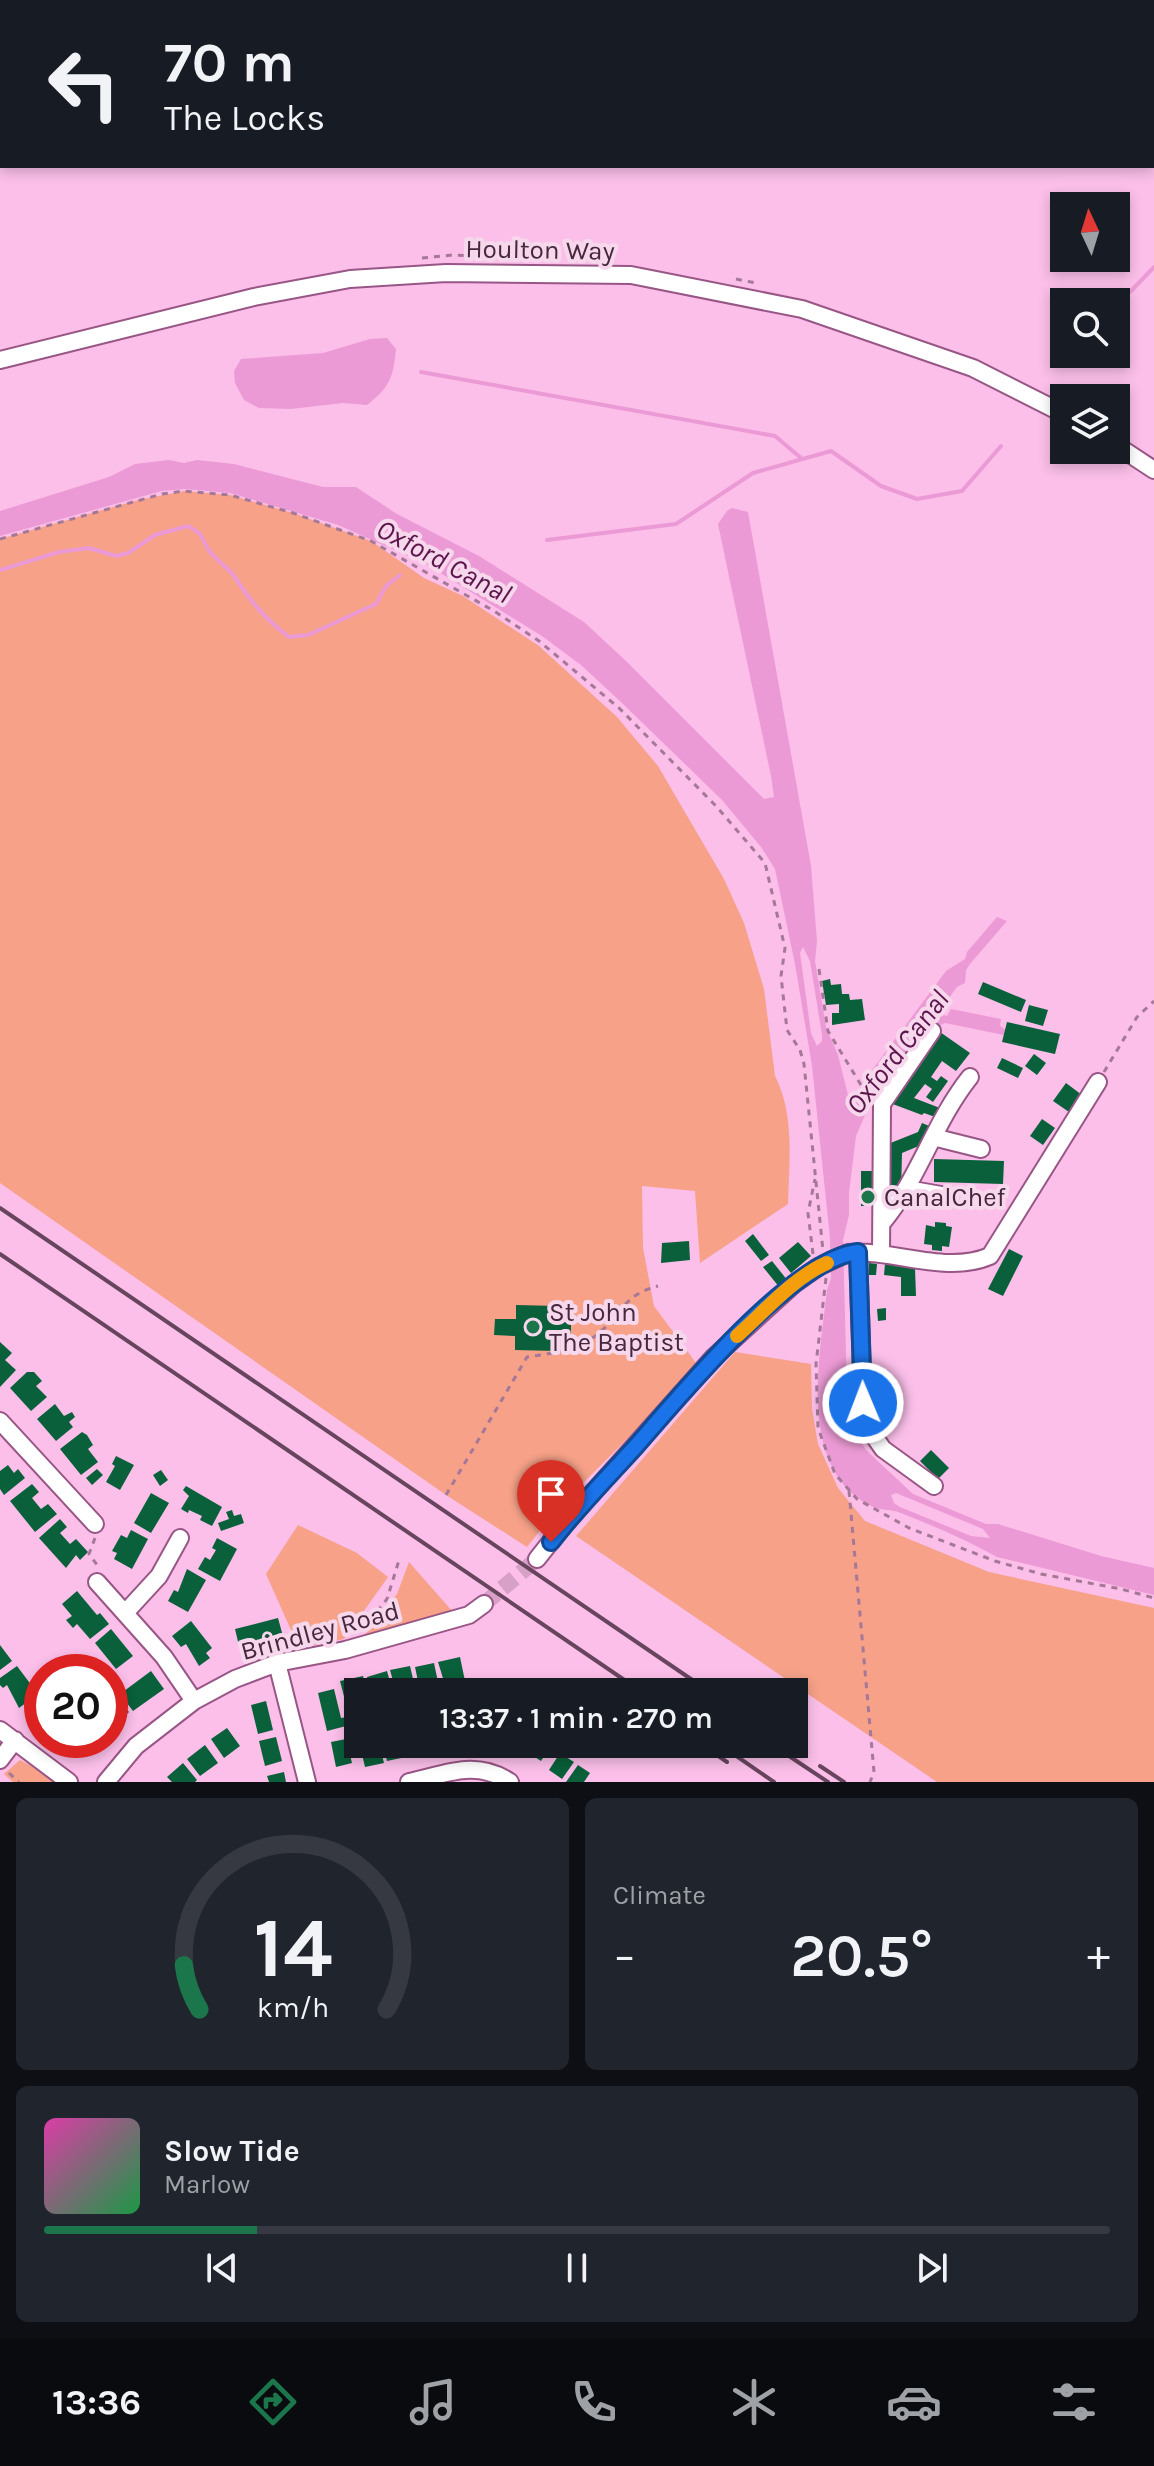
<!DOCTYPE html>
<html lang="en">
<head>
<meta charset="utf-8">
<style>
	:root { --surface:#171b24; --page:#20242c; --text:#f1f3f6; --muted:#9ea1a6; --line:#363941; --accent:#1b764b }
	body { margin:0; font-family:Karla,sans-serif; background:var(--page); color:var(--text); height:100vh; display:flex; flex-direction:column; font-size:30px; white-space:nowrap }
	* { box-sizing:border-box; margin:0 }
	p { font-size:26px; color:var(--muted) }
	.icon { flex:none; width:44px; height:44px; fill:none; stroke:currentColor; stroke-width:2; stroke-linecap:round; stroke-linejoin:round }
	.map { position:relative; height:1782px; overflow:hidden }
	.panel { display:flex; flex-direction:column; gap:16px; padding:16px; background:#0d0f14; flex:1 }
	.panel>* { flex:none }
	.top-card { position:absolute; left:0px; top:0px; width:1154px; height:168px; box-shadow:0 4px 12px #0003; background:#171b24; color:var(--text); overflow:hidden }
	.needle { width:52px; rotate:356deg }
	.tools { position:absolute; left:1050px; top:192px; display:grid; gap:16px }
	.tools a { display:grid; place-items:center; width:80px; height:80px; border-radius:0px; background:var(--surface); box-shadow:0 4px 12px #0003; font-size:40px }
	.speed { position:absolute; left:24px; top:1654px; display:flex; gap:16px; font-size:40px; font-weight:700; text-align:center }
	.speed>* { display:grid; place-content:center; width:104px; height:104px; border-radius:50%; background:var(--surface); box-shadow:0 4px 12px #0003; line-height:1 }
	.speed .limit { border:12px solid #d22; background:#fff; color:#111 }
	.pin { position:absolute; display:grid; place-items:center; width:68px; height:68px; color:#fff; margin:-82px -34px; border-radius:50% 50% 50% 0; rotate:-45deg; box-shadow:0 0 8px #0007 }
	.pin .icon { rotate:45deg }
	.me { position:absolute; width:88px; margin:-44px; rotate:359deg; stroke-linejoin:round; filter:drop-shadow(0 0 6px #0008) }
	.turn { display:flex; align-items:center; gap:28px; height:168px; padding:0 32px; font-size:36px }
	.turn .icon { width:104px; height:104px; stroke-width:2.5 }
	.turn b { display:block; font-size:56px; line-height:68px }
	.big { font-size:60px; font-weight:600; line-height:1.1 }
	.panel .tile { flex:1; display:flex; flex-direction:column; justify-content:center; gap:12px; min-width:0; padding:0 28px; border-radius:12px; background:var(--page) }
	.panel .dial { align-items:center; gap:0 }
	.dial svg { height:208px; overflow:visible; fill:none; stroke:var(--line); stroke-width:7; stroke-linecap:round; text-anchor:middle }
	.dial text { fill:var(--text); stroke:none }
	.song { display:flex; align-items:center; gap:24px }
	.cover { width:96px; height:96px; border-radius:12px; background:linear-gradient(135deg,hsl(320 70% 55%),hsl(140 70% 35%)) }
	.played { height:8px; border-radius:4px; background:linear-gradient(90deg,var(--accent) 20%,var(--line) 20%) }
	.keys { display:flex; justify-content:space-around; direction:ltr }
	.heat { display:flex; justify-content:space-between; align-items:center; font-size:44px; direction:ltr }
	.panel .tiles { flex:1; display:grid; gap:16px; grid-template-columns:1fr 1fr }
	.tile:last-child { grid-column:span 2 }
	.trip { position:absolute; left:344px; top:1678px; width:464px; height:80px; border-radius:0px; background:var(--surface); box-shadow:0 4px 12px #0003; font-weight:600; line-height:80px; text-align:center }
	.tabs { display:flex; height:128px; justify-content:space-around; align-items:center; background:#090b0e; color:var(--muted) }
	.tabs .icon { width:56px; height:56px }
	.tabs .selected { color:var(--accent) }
	.tabs b { font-size:36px; color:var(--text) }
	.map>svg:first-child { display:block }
	.green { fill:#f6a188 }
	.water { fill:#ec9ad5; fill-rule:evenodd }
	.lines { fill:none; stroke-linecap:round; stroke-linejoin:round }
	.stream { stroke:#ec9ad5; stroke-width:4 }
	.building { fill:#09603a }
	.minor-tunnel { stroke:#d7a1c7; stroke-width:16; stroke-dasharray:16 8; stroke-linecap:butt }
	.minor-casing { stroke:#985686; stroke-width:20 }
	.path { stroke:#a57898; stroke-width:3; stroke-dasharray:6 6; stroke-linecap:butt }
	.minor { stroke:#fff; stroke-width:16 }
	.rail { stroke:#68455e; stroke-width:4 }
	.minor-bridge-casing { stroke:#985686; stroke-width:20; stroke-linecap:butt }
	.minor-bridge { stroke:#fff; stroke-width:16 }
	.route-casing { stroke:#114b97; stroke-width:20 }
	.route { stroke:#1a73e8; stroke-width:14 }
	.slow { stroke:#f59e0b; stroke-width:14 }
	.poi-dot { fill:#1b764b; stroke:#f6d7ec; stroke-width:3 }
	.labels { text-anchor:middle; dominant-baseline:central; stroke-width:8; stroke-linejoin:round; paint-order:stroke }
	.street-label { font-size:26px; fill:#45283d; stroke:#f6d7ec }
	.poi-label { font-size:26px; fill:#45283d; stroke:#f6d7ec; text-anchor:start }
	.water-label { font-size:28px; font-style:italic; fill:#5c154d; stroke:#f6d7ec }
</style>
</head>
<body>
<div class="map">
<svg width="1154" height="1782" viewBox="0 0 1154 1782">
	<rect width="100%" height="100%" fill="#fbbfe9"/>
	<!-- green -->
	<path class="green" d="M184,491l46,4 63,18 78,28 53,37 39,18 76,50 78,71 41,49 66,113 20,44 20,66 11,87c20,38 14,87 13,128l-88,59 -5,-72 -53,-5 1,62 11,58 45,61 -140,140 -32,40 -81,-52 -446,-312v-644l138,-39z
		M735,1352l76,12 1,45 6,35 20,44 27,33 124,51 165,36v174h-217l-361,-246z
		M298,1525l59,28 31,24 -44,62 -45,9 -33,-74z
		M409,1562l44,50 -90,25 34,-43z
		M20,1760l25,13 10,9h-42l-9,-8z"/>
	<!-- water -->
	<path class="water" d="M387,338l9,11c-3,29 -6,38 -29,56l-24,-2 -52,6 -32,-1 -15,-8 -9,-17 -1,-12 7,-12 82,-6 47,-14z
		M169,460l15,3 13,-3 37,4 89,23h33l41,27 82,42 105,66 41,38 139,139 10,-2 -3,-21 -53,-252 9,-13 5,-3 16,4 63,354 6,75 -2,20 11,66 12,28 10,40c10,3 16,-2 22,-9v-13l76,-102 19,-12 2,-7 30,-35 10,4 -37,43 -4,6 -1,13 -8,4 -19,26 9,3 4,-7 50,10 -1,7 6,4 -2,5 -59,-12 -12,5 -46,57 -12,7 -19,44 -7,57v22l-6,25 4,152 7,38 12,20 47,44 73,30h12l103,32 53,12v27l-157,-38c-31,-17 -63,-31 -96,-44 -9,-4 -20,-2 -30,-7 -75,-37 -51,-150 -44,-216l4,-12 -1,-40 -18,-172 -17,-102 -20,-95 -14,-22 -39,-47 -100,-97 -41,-38 -39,-29 -116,-72 -88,-39 -108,-32 -45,-4 -23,2 -162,45v-25l109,-34 26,-13zM803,947l7,14 12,74v6l-5,5 -6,-13 -11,-80zM896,1493l87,36 7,9 -19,-2 -71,-29 -6,-4 -3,-8z"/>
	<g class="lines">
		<!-- stream -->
		<path class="stream" d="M1115,302l16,-11 23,-24
			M1060,338l4,-3
			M421,372l354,64 26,22
			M547,540l129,-16 77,-51 78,-22 50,35 36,13 45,-8 39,-45
			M0,570l59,-18 30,-4 27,8 12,-3 27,-18 33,-9c17,10 11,8 20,23 6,10 19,17 26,27 19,28 28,40 55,61l19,-2 68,-31 10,-18 14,-11"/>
	</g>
	<!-- building -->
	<path class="building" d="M830,979l1,6 10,-1 1,10h7l1,6 12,-1 3,21 -33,5v-12h7v-9l-13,1 -4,-24z
		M983,982l43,18 -5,12 -43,-18z
		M1029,1005l19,5 -5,16 -18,-5z
		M1007,1022l53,12 -5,20 -53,-12z
		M940,1032l30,21 -14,18 -14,-10 -11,16 6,4 4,-5 7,5 -15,21 -7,-5 6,-8 -7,-5 -11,14 26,10 -5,9 -11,-4 -2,2 -32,-12z
		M1034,1054l12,9 -9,12 -12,-9z
		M1002,1058l21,10 -5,10 -21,-10z
		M1066,1083l16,12 -13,17 -16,-11z
		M1042,1119l13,9 -12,17 -13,-9z
		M922,1123l12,5 -8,15 -24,10 -1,42 -14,1 1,-52 30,-12z
		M934,1159l70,2 -1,23 -69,-2z
		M861,1171h15l-1,35h-14z
		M935,1222l11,1v3l6,1 -3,20 -7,-1v5l-10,-1v-5l-8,-1 2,-19 9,2z
		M753,1234l16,21 -8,6 -16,-20z
		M689,1241l1,19 -29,3 1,-20z
		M798,1242l13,14 -20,17 -12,-15z
		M1009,1249l14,7 -20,40 -15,-7z
		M772,1261l16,20 -8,7 -17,-21z
		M869,1263l8,1 -1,11h-7z
		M885,1264l30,4 1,28h-15v-19l-17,-2z
		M516,1305l42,1v13l13,1v16h-13l-1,15 -42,-1v-14l-21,-1 1,-16h21z
		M886,1308v12l-8,1 -1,-12z
		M0,1342l12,11 -7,7 11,10 -16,17z
		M27,1372h7l8,9 -6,5 11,11 -16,14 -21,-23z
		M55,1404l9,12 8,-4 3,5 -6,5 4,5 -17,14 -19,-22z
		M82,1432l5,3 6,10 -5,4 10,13 -17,13 -21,-26z
		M931,1450l18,18 -11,11 -18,-18z
		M116,1456l18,9 -14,25 -14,-8 9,-16 -3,-2z
		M8,1465l6,8 4,-4 7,9 -21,17 -4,-6v-18z
		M97,1469l6,6 -11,10 -6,-7z
		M161,1470l7,10 -8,6 -7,-11z
		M32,1484l7,8 -7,6 9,11 7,-5 9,10 -22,18 -25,-31z
		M186,1486l36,21 -10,19 -12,-6 2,-4 -13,-6 -1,3 -7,-4 8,-13 -6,-6z
		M151,1493l18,10 -18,30 -17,-10z
		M232,1510l2,6 7,-2 3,9 -23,8 -3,-8 11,-4 -3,-7z
		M60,1519l7,8 -7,6 10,11 6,-5 12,13 -8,8 -4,-5 -10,13 -27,-30z
		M131,1530l17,9 -16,30 -18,-10 3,-6 -5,-2 9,-16 6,3z
		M217,1538l20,11 -17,32 -22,-12 7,-12 5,3 6,-10 -4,-2z
		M187,1569l19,11 -18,32 -20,-11 6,-11 4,2z
		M77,1591l20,24 3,-2 9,11 -19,15 -13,-15 -4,4 -7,-8 6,-4 -10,-12z
		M278,1618l6,22 -10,3 -1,-5 -21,6v3l-12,3 -5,-21z
		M191,1621l21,27 -6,5 4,5 -11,8 -13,-22 -5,3 -9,-11z
		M111,1629l22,27 -17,13 -21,-26z
		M0,1645l12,16 -12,9z
		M460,1657l5,24 -14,3 -5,4 -8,-26z
		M434,1663l4,19 -19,4 -4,-19z
		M17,1666l21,28 -19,14 -12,-23 -4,3 -3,-3v-7z
		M410,1666l4,17 -19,5 -5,-18z
		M151,1671l13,18 -31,22 -13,-17z
		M387,1671l5,18 -21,3 -4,-15z
		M363,1676l4,16h-9v6l-4,1 2,6 -6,4 -3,-1 -7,-27z
		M334,1689l7,29 6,-1 3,8 -23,6 -9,-38z
		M116,1697l13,15 -19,15v-25z
		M42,1700v21l-10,-2 3,-10z
		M266,1701l7,29 -15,4 -7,-29z
		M227,1728l13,18 -16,12 -13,-19z
		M276,1737l6,24 -17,5 -6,-25z
		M346,1739l6,24 -16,4 -5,-25z
		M375,1744l2,8 4,-1 3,12 -19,4 -5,-21z
		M383,1744h20l3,13 -19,4z
		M407,1744h21l1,7 -20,5z
		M431,1744h25v1l-23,5z
		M506,1744h20l-4,8z
		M533,1744h19l-11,17 -14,-9z
		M205,1745l13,18 -18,13 -13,-17z
		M560,1753l14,9 -12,17 -13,-9z
		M183,1763l14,17 -2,2h-23l-5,-5z
		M578,1765l12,8 -6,9h-18z
		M284,1772l2,10h-17l-2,-6z"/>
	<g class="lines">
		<!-- minor-tunnel -->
		<path class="minor-tunnel" d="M484,1604l53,-45"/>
		<defs>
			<path id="minor" d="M0,360l254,-63 96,-18 96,-6 185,2 171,34 171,59 91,46
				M1116,445l38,25
				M933,1137l48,12
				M907,1189l34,6
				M882,1223c37,-44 52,-101 88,-146
				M858,1252l5,151 6,26 14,20 51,37
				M848,1253c47,-4 97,22 142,3l108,-174
				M881,1254l1,-150 50,-73
				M0,1421l95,103
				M537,1559l27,-34 149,-167 81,-74 24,-17
				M97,1582l67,75 30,44
				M125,1613l34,-37 21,-38
				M277,1663l30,119
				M0,1730l69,52
				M0,1760l15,-20
				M106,1782l30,-36 58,-45 41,-22 42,-16 68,-13 124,-35 15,-11
				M409,1782c37,-8 67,-23 101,0"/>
		</defs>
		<!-- minor casing -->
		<use href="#minor" class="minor-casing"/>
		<!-- path -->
		<path class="path" d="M422,258l31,-3 49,2
			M736,279l20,4
			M0,539l162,-45 22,-3 46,4 63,18 78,28 123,70 45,30 80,67 97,98 49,57 20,85 -4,28 6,54 13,20 4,14 19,187
			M819,969l9,62 33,54 9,9
			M1104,1072l33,-55 17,-16
			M813,1254l-5,-41 7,-34
			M826,1278l-10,86 2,64 17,46 22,25 52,29 86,33 46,13 80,15 33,9
			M849,1491l25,281 -4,10
			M446,1495l81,-138c26,-4 51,-6 72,-24 25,-21 24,-38 59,-47
			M95,1538l-6,16 9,12
			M362,1630l25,-31 13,-42
			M9,1773l10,9"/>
		<!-- minor -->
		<use href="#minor" class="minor"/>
		<!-- rail -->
		<path class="rail" d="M0,1208l710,484
			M0,1254l642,438
			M701,1744l26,18
			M719,1744l55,38
			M771,1744l57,38
			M820,1766l24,16"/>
		<defs>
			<path id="minor-bridge" d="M818,1267l30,-14"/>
		</defs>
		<!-- minor-bridge casing -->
		<use href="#minor-bridge" class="minor-bridge-casing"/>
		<!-- minor-bridge -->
		<use href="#minor-bridge" class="minor-bridge"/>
	</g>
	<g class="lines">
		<defs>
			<path id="route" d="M551,1542c26,-34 56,-64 85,-96 44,-50 157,-188 222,-194l5,151"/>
		</defs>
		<!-- route casing -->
		<use href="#route" class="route-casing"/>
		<!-- route -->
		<use href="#route" class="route"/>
		<!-- slow -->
		<path class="slow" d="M737,1336c28,-25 56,-58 90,-73"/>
	</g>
	<!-- markers -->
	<g class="poi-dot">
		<circle cx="868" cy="1197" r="8"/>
		<circle cx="533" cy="1327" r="8"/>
	</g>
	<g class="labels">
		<!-- street labels -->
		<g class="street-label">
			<text transform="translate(540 250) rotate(1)">Houlton Way</text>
			<text transform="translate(320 1631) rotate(-15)">Brindley Road</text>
		</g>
		<!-- poi labels -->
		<g class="poi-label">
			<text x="884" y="1197">CanalChef</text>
			<text x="549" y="1312">St John<tspan x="549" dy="30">The Baptist</tspan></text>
		</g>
		<!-- water labels -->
		<g class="water-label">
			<text transform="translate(444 561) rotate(28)">Oxford Canal</text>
			<text transform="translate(897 1052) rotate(-52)">Oxford Canal</text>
		</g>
	</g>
</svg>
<div class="tools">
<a><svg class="needle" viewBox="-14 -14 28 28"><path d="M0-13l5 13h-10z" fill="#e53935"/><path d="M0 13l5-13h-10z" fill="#9ea1a6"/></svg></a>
<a><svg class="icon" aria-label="search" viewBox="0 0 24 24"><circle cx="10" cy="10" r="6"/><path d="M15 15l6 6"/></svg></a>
<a><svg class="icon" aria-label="layers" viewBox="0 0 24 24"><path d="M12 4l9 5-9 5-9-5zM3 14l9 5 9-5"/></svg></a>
</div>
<div class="speed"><div class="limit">20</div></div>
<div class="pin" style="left:551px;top:1542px;background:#d93025"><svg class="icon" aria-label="arrive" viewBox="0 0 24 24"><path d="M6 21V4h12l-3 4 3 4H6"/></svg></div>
<svg class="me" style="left:863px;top:1403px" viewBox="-20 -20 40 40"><circle r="17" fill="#1a73e8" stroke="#fff" stroke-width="3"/><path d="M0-11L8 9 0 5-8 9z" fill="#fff"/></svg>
<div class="trip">13:37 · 1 min · 270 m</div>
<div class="top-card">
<div class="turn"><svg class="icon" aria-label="left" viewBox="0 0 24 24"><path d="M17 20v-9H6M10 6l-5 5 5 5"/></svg><div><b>70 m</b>The Locks</div></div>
</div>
</div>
<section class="panel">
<div class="tiles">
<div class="tile dial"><svg viewBox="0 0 100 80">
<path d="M14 69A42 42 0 1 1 86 69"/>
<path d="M14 69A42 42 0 0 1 8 52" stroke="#1b764b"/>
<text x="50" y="56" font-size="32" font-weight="700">14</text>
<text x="50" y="72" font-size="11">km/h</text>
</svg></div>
<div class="tile"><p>Climate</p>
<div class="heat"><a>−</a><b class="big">20.5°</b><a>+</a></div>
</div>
<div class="tile">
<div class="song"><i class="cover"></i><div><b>Slow Tide</b><p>Marlow</p></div></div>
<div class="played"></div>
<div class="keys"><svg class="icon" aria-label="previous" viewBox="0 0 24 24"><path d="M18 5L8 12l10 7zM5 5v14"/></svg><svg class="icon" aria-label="pause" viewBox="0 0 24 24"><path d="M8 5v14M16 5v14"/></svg><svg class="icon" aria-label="next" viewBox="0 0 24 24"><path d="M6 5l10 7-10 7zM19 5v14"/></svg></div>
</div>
</div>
</section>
<nav class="tabs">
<b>13:36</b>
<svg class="icon selected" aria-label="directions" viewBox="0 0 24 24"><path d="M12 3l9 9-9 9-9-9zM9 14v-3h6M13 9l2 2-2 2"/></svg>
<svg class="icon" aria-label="music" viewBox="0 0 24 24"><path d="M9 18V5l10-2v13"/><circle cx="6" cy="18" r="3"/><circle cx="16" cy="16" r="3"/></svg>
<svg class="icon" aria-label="phone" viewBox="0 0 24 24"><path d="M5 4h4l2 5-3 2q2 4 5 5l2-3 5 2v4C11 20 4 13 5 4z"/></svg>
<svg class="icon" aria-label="climate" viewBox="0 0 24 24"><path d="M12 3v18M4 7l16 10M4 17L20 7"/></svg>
<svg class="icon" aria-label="car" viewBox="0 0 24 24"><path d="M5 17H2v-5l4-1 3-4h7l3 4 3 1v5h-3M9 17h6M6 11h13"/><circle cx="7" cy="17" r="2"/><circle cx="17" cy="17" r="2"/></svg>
<svg class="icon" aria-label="filters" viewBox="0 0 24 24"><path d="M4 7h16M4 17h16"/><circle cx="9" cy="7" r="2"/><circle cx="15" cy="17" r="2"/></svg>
</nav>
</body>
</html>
